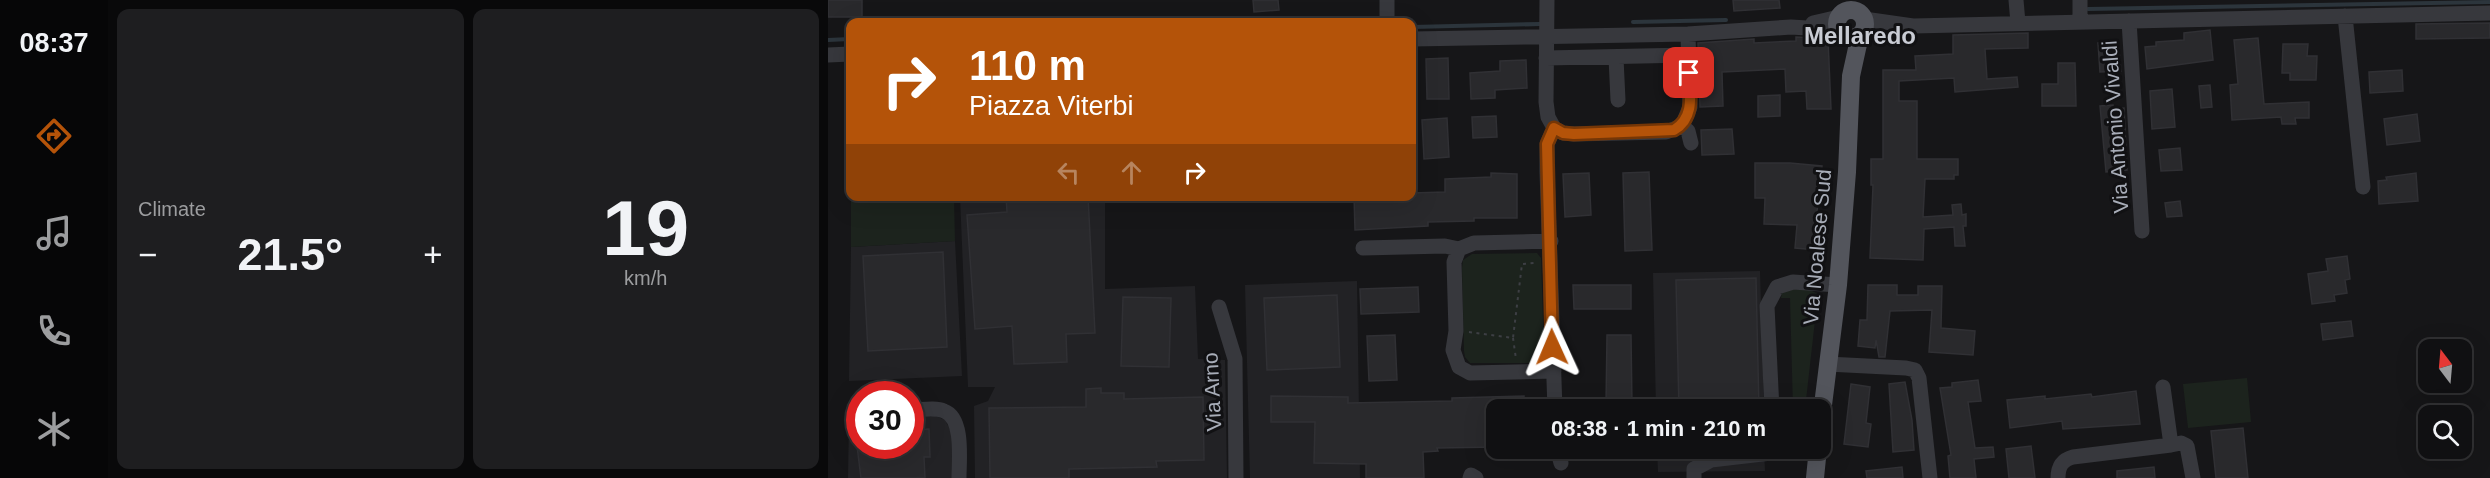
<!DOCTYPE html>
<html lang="en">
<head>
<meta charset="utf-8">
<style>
	:root { --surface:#101012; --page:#1e1e20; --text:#f1f3f6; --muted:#9c9d9f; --line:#303032; --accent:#b45309 }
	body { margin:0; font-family:Helvetica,sans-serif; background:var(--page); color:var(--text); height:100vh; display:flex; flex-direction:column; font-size:22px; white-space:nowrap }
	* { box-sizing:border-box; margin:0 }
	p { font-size:20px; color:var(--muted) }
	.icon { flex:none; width:33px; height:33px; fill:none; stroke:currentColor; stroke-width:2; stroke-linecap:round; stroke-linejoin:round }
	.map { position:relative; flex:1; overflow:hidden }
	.drawer { display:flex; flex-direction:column; gap:9px; padding:9px; background:#09090a; width:720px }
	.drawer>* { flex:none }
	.top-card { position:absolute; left:18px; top:18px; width:570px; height:183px; border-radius:12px; box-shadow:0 6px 24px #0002,0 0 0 2px var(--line); background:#b45309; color:#fff; overflow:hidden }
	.needle { width:39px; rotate:344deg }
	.controls { position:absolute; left:1590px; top:339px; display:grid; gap:12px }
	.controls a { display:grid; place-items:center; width:54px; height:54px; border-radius:12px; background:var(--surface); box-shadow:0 6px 24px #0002,0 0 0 2px var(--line); font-size:30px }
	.speed { position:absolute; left:18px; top:381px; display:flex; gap:12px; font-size:30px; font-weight:700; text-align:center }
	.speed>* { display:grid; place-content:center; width:78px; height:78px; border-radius:50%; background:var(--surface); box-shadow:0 6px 24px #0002,0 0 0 2px var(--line); line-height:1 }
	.speed .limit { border:9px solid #d22; background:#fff; color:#111 }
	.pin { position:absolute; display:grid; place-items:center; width:51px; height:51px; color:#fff; margin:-26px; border-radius:12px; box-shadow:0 3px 9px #0006 }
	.me { position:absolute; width:66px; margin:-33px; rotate:359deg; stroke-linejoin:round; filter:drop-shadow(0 0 4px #0008) }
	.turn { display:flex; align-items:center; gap:21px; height:126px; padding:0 24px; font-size:27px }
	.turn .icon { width:78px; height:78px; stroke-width:2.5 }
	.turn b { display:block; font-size:42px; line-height:51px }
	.lanes { display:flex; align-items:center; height:57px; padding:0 24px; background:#0003; justify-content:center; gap:30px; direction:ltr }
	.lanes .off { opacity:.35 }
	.big { font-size:45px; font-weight:800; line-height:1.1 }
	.drawer .card { flex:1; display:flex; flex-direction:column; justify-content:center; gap:9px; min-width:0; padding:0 21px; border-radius:12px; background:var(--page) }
	.drawer .dial { align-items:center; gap:0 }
	.dial b { font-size:78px; line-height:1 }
	.heat { display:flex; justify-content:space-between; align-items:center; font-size:33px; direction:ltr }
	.drawer .tiles { flex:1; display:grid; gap:9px; grid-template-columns:repeat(2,1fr) }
	.trip { position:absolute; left:658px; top:399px; width:345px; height:60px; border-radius:12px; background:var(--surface); box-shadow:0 6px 24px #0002,0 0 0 2px var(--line); font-weight:800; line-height:60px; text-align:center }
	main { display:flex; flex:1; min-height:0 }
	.tabs { display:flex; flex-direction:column; width:108px; justify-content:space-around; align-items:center; background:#060607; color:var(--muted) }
	.tabs .icon { width:42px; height:42px }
	.tabs .on { color:var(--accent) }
	.tabs b { font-size:27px; color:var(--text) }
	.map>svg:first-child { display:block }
	.built { fill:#222225 }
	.green { fill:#1c231d }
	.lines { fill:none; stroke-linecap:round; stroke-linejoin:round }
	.stream { stroke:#2c353c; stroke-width:4 }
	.building { fill:#29292c; stroke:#303034; stroke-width:1.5 }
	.path { stroke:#3d3f44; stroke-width:2; stroke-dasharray:3 4.5; stroke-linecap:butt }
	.minor { stroke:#37383d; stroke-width:15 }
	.major { stroke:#53555c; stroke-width:18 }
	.route-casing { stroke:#753606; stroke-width:15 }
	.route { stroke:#b45309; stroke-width:10 }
	.labels { text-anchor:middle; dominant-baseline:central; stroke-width:6; stroke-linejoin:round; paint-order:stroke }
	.street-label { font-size:21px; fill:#a8adb8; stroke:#111113 }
	.quarter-label { font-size:24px; font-weight:bold; fill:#c9ccd4; stroke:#111113 }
</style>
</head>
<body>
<main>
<nav class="tabs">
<b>08:37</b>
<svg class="icon on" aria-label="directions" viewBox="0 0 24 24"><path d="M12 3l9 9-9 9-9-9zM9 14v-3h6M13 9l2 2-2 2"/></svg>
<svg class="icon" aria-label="music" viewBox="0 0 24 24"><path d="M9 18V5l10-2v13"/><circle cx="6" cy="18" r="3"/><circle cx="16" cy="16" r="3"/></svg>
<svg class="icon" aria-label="phone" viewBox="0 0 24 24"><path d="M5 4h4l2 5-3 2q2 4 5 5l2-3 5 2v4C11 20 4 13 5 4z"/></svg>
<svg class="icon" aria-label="climate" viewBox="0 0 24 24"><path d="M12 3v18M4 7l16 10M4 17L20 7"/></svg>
</nav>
<section class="drawer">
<div class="tiles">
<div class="card"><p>Climate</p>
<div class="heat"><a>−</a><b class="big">21.5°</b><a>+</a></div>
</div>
<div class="card dial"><b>19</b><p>km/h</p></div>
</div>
</section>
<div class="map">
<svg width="1662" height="478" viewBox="0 0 1662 478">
	<rect width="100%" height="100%" fill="#161618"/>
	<!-- built -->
	<path class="built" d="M132,197h145v92l90,-3 3,73 27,1 2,118h-252l-1,-72 14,-5 7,-14h-27z
		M127,241l7,135 -113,5 2,-134z
		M932,271l4,138h-108l-3,-136z
		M529,281l3,197h-110l-5,-193z
		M108,416l9,4 7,13v45h-104l1,-59h10l1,27h50l1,-29z
		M829,449h107l1,22 -107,1z"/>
	<!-- green -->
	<path class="green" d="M23,197h103l1,44 -104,6z
		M709,253l4,5 3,96 -4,6 -7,3h-63l-5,-6 -1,-6 -2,-83 1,-8 9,-6z
		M961,289l21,1 8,4 -13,115h-12l-3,-111h-9l1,-5z
		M1419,378l4,44 -63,6 -5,-44z"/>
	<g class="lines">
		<!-- stream -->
		<path class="stream" d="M1260,9l402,-7
			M805,22l93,-2
			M584,27l128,-3
			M0,40l22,-1"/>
	</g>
	<!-- building -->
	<path class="building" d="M0,0h34v17h-34z
		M425,0h25l1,10 -25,2z
		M905,0h46l1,8 -46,3z
		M1662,23v15l-74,1v-15z
		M1382,30l3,30 -66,9 -2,-22 11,-1v-4l28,-2v-7z
		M1200,33v15l-43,1 2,30 30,-2 1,10 -63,5 -1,-14 -55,3v20h18v58h41v16h-4v4h-29l-2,38 30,-2 -1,-10 9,-1 1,11 4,-1v12h-3l2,20h-10l-1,-19 -30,2 -1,31 -53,-2 3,-73h-2v-26h12v-89h33l-1,-14 38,-2v-19z
		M968,37l32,2 3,70h-24l-1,-18 -20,1 -1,-23 -63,3 1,34 -23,1 -2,-64 56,-4v4l42,-2z
		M1430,38l6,66 45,-2v16h-14l1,6h-14l-1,-7 -49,3 -2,-35 8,-1 -4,-44z
		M1290,41l3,30 -21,1 -2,-29z
		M1455,44h25l-1,12h10l-1,24h-26v-7h-8z
		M620,58l1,41h-22l-1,-40z
		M698,60l1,28 -32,2v8l-24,1 -1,-26 30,-2v-10z
		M1230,63h17l1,43h-34v-22h16z
		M1574,70l1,21 -33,2 -1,-21z
		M1382,85l2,22 -11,1 -2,-22z
		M1344,89l3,38 -23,2 -2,-38z
		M952,95v21l-22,1v-21z
		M1285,105v4l11,-1 3,62 -21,2 -6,-66z
		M1589,114l3,27 -33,4 -3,-26z
		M668,116l1,21 -24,1 -1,-21z
		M619,118l2,39 -25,2 -2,-39z
		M904,129l2,25 -32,1 -1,-25z
		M1352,148l2,22 -21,1 -2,-21z
		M927,163h35l32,3 -6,55h3l-2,29 -22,-2 2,-23 -33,-1 1,-26h-10z
		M821,172l3,78 -27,1 -2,-78z
		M663,173l26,1v44h-43v3l-46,1v4l-73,4 -1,-34h58v-3l33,-1v-13l46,-2z
		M761,173l2,42 -26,2 -2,-43z
		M1588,173l2,28 -39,3 -1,-23 9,-1 -1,-3z
		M178,196h82l7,137 -29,1 1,28 -53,2 -2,-38 -37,3 -8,-114 40,-3z
		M1352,201l2,15 -15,1 -2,-14z
		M115,252l4,95 -79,4 -5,-95z
		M1519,256l3,23 -5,1 2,13 -13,2 1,6 -23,3 -4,-30 20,-3 -2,-12z
		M928,278l3,132h-80l-3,-130z
		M745,285h58v24h-57z
		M1040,285h29v10h21v-9h24l-1,42 34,3 -2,24 -44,-3 3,-42 -42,1 -5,46h-6l-3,-17 -1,8 -17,-2 2,-26h7z
		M590,287l1,25 -58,2 -1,-25z
		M509,295l3,72 -73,3 -3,-72z
		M295,297l48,1 -2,69 -48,-1z
		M1523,321l2,15 -30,4 -2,-16z
		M567,335l2,45 -28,1 -2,-45z
		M779,335h24l1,70h-26z
		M1150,380l3,21 -13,1 7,46 18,-1 1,10 -20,2 2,19h-26l-2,-22 3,-1 -11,-67 12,-1v-4z
		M1077,382l7,38 2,30 -21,2 -4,-68z
		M1023,384l19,3 -4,36 5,1 -3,23 -24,-3z
		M273,388v5h23v6l79,-2 1,63 -48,1 1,6 -88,2v9h-79l-1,-70 97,-1v-18z
		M1308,391l4,33 -77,5 -1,-8 -52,7 -3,-28 38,-4v3l46,-5 1,3z
		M443,396l77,1v6l104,-2v-3l72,-2v14h-27v37l-60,1 1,3 -15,1 1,26h-58v-14l-52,-1 1,-41h-44z
		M1415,428l5,50h-32l-5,-47z
		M101,429l1,28h-6l1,21h-64l-4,-32h53v-16z
		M1203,446l4,32h-26l-3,-29z
		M1074,467l1,11h-36l-1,-7z
		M1326,467l1,11h-38v-7z"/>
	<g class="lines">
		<!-- path -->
		<path class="path" d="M641,332l44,6 9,-74 13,-1
			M685,338l3,21"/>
		<!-- minor -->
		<path class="minor" d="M559,0v22
			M719,0l-1,102 2,15 6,11 -7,16v28l8,238
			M1188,0l2,23
			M1517,16l18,171
			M1036,19l49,7 577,-13
			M1252,21v-21
			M1301,21l13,210
			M985,23l26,-6
			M584,39l276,-5 103,-7 48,3
			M0,55l22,-1
			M718,58l143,-3
			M788,58l2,42
			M854,126l6,5 3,12
			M726,128l9,5 11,1 92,-2 16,-6 8,-19 -2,-73
			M535,248l82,-2 14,3 15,-6 77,-2
			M631,249l-5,13 2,69 -3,19 6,17 11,6 84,-2
			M391,307l16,52 1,119
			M999,364l79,4 9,2 4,8 11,100
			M82,410c11,0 25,-3 34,1 20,7 15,49 15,67
			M944,410l-5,-104 10,-19 16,-5 45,3
			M1343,445l10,-2 6,3 6,32
			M729,448l4,15
			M642,478l1,-3 5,3
			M866,478v-9l17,-9 60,-7v-5
			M1230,478c0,-12 4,-18 15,-21l98,-12 -8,-58"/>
		<!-- major -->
		<path class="major" d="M1009 24a14 14 0 1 1 28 0a14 14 0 1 1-28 0Z
			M993,421l17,-136 9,-113 4,-96 9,-41
			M987,478l3,-30"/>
	</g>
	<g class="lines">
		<defs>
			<path id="route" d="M724,347l-5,-203 7,-16 9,5 11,1 100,-4c21,-12 16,-36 15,-57"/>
		</defs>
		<!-- route casing -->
		<use href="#route" class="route-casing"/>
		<!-- route -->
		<use href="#route" class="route"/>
	</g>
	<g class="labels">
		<!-- street labels -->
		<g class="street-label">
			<text transform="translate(1287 127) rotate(-94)">Via Antonio Vivaldi</text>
			<text transform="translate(989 247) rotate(-85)">Via Noalese Sud</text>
			<text transform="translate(384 392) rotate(-93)">Via Arno</text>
		</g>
		<!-- quarter labels -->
		<g class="quarter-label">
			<text x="1032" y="35">Mellaredo</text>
		</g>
	</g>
</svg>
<div class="controls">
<a><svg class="needle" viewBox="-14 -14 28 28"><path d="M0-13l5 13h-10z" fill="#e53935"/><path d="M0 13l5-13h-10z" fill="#9c9d9f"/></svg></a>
<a><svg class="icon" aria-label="search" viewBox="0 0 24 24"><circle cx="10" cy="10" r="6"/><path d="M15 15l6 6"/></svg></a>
</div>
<div class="speed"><div class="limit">30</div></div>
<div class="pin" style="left:861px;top:73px;background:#d93025"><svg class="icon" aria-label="arrive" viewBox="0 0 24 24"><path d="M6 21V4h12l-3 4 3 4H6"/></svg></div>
<svg class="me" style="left:724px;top:347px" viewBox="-20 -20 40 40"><path d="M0-17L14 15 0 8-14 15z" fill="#b45309" stroke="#fff" stroke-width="4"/></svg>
<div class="trip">08:38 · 1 min · 210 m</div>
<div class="top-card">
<div class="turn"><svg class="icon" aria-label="right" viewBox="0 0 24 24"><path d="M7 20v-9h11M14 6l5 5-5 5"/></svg><div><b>110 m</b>Piazza Viterbi</div></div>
<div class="lanes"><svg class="icon off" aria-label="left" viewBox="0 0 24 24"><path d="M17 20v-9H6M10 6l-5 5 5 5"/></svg><svg class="icon off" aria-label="ahead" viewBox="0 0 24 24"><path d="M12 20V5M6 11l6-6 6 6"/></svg><svg class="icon" aria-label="right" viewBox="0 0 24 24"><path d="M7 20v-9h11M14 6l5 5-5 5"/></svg></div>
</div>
</div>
</main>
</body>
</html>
